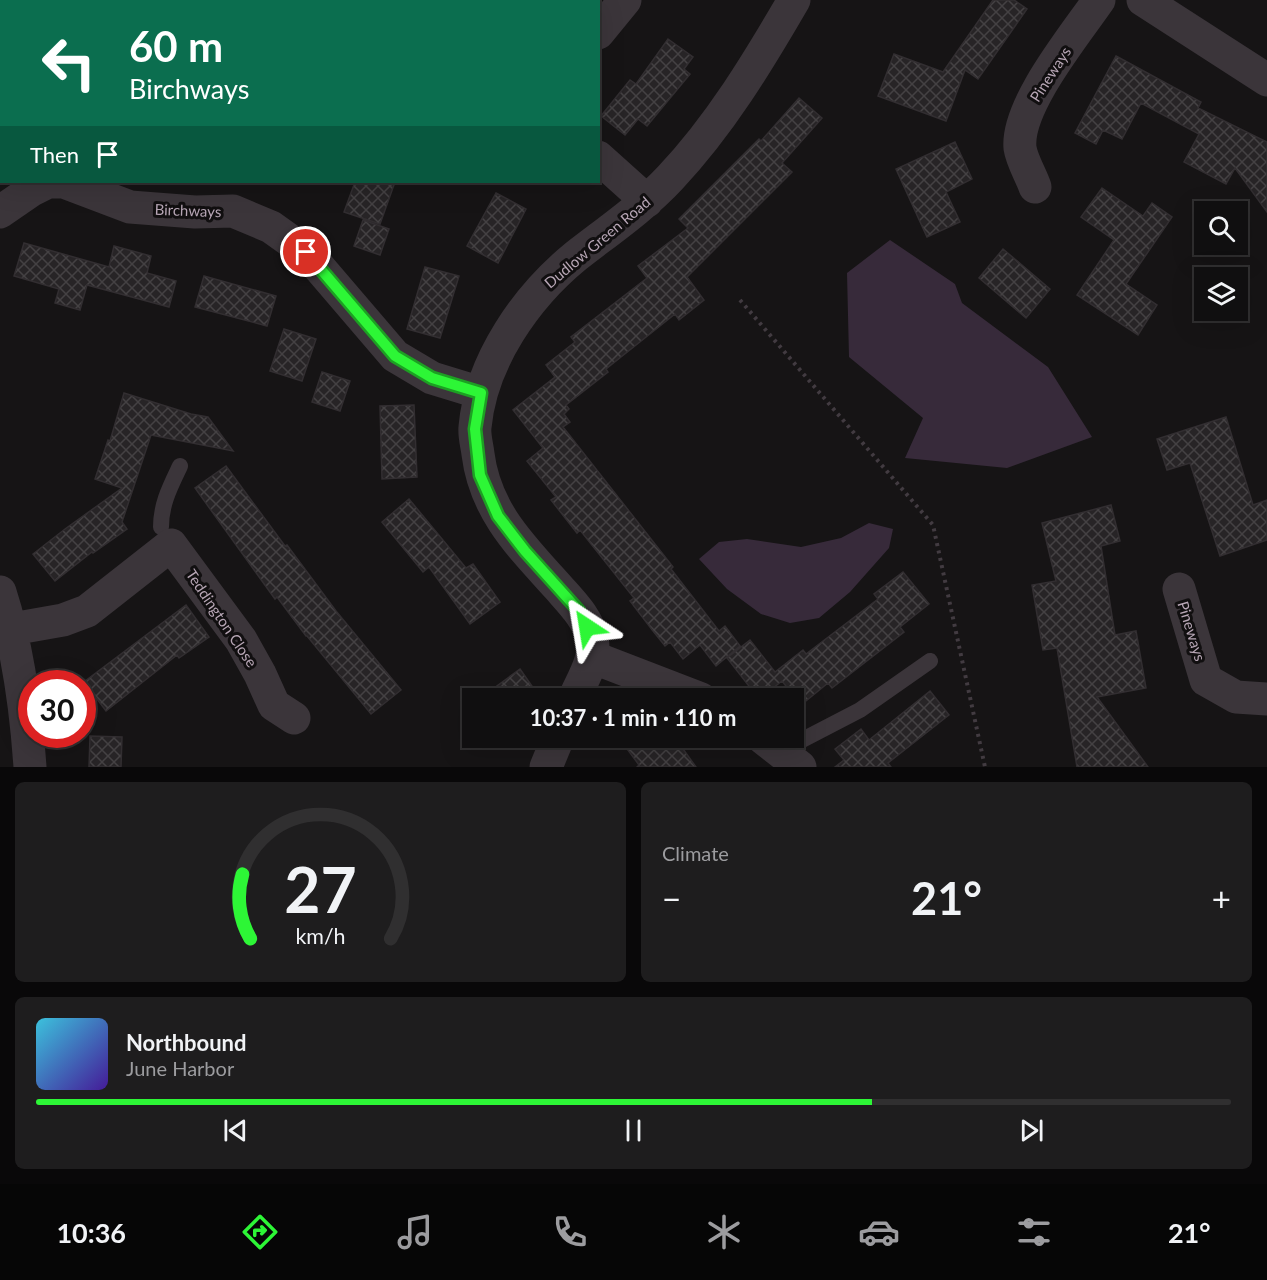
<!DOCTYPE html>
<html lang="en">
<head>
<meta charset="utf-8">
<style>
	:root { --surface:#100f10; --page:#1e1d1e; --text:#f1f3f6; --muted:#9c9c9f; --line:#302f30; --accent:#2df636 }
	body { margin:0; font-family:Lato,sans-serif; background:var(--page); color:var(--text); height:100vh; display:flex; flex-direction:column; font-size:22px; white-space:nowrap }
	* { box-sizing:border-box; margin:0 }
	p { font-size:20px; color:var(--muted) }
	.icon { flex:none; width:33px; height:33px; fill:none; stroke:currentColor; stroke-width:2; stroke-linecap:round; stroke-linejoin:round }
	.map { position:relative; height:767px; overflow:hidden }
	.side { display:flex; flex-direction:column; gap:15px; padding:15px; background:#090809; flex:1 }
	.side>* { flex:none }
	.hud { position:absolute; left:0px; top:0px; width:600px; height:183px; box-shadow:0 6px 24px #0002,0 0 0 2px var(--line); background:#0b6e4f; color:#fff; overflow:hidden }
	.controls { position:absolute; left:1194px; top:201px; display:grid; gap:12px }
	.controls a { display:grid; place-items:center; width:54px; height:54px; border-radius:0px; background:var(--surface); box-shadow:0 6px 24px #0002,0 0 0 2px var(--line); font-size:30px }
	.speed { position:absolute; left:18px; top:670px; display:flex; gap:12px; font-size:30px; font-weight:700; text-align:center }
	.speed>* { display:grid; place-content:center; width:78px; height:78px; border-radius:50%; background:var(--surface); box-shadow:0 6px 24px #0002,0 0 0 2px var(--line); line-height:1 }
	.speed .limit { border:9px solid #d22; background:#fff; color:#111 }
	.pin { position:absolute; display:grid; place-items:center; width:51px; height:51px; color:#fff; margin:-26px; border:3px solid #fff; border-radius:50%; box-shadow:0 2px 6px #0007 }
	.me { position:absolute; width:66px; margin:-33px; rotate:327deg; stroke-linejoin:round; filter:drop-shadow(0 0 4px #0008) }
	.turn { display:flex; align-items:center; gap:21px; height:126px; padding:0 30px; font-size:27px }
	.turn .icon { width:78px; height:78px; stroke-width:2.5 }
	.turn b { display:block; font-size:42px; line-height:51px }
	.then { display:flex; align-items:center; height:57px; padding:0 30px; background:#0003; gap:12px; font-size:22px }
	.big { font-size:45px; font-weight:700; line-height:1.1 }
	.side .tile { flex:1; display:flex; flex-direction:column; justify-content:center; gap:9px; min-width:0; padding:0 21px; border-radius:9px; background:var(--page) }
	.side .dial { align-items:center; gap:0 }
	.dial svg { height:156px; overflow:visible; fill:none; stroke:var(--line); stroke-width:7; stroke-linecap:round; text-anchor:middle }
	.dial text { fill:var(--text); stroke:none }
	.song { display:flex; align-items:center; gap:18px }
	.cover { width:72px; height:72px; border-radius:9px; background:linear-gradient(135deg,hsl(190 70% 55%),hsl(260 70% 35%)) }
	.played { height:6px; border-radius:3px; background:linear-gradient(90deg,var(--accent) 70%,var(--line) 70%) }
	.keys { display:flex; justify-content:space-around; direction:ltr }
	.heat { display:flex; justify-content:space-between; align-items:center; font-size:33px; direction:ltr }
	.side .tiles { flex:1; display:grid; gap:15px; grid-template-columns:1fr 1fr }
	.tile:last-child { grid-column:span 2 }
	.trip { position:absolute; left:462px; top:688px; width:342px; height:60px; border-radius:0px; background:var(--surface); box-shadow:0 6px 24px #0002,0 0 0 2px var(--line); font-weight:700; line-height:60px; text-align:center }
	.dock { display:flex; height:96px; justify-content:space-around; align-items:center; background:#060606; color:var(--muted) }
	.dock .icon { width:42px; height:42px }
	.dock .on { color:var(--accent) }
	.dock b { font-size:27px; color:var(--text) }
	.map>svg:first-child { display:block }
	.water { fill:#372a3a }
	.building { fill:url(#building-cross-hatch); stroke:#322e31; stroke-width:1.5 }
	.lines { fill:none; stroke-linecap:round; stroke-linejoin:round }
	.path { stroke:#423b41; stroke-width:4; stroke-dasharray:3 4.5; stroke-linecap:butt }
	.lane { stroke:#3b353a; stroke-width:16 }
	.street { stroke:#3b353a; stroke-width:33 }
	.route-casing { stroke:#1da023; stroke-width:15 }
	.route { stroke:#2df636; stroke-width:10 }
	.labels { text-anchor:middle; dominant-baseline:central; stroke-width:6; stroke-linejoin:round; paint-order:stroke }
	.street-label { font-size:15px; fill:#b7a6b5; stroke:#110f10 }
</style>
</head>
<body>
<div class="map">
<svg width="1267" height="767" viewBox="0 0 1267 767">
	<defs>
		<pattern id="building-cross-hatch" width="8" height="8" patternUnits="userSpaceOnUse" patternTransform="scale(1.5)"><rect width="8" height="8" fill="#272426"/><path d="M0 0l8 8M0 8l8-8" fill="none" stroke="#444143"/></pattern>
	</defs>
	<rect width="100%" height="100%" fill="#161415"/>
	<!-- water -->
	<path class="water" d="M890,240l65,44 7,19 86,64 44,70 -85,31 -102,-10 18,-40 -74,-61 -2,-84z
		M869,523l24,6 -4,19 -39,44 -31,26 -29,5 -29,-9 -34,-25 -28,-30 20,-17 28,-3 54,8 40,-9z"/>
	<!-- building -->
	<path class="building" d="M993,0h21l13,9 -49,70 -13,-9 -19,51 -68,-25 16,-42 49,18z
		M668,39l25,18 -9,12 6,5 -43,52 -9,-7 -13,16 -24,-19 29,-36 6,4z
		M1116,56l85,46 -3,6 69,34v70l-32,-44 -9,16 -42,-22 15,-28 -58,-31 -19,36 -19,-9 -7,14 -21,-11z
		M799,98l23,20 -40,45 10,9 -105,105 17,23 -25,20 -4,-6 -69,55 2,3 -42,33 3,4 -5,5 6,8 -7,5 110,140 -2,2 48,62 6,-5 15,20 -24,20 -16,-21 -17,14 -13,-17 -5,4 -12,-15 -23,-30 4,-3 -54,-68 -3,3 -26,-33 5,-3 -29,-36 16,-13 -30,-38 42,-33 -9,-12 29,-23 -4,-5 76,-59 -9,-12 50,-38 -9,-9 80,-80 2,2z
		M955,142l17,37 -26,13 14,30 -33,15 -31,-68z
		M355,182h40l-15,42 -36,-12z
		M1102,188l41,28 9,-13 20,14 -46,67 31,21 -19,30 -61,-40 37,-55 -33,-23z
		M496,193l30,16 -28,54 -31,-17z
		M363,220l26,9 -9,26 -26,-9z
		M24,243l85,24 5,-21 37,10 -4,17 29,8 -7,26 -82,-22 -7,25 -25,-7 4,-14 -45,-13z
		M1003,249l47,40 -24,29 -47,-40z
		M425,267l34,9 -19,62 -33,-9z
		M204,276l72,20 -9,30 -72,-19z
		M284,329l32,10 -14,42 -32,-10z
		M322,372l28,9 -10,30 -28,-9z
		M124,393l67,21 17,3 25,34 -82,-16 -29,87 5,7 -34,24 -1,-1 -37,29 -22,-27 32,-25 57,-41 -27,-9 13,-39 2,1z
		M414,405l3,72 -35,2 -2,-73z
		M1226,417l27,88 14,-5v40l-47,16 -30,-93 -23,7 -10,-31z
		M226,466l59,80 2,-1 49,66 65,79 -30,24 -64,-78h-1l-29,-39 -2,2 -80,-111z
		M409,499l57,69 7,-4 27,38 -30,22 -41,-57 -6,5 -41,-50z
		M1111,505l9,36 -19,5 14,89 21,-4 10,57 -49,9 51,70h-71l-20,-119 -14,2 -11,-65 24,-4 -14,-58z
		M903,572l26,32 -29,23 4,5 -72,56 -4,-5 -27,22 -19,-24 -23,18 -32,-41 23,-18 25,32 28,-22 3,4 72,-55 -4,-5z
		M186,605l23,32 -30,21 -2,-3 -71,56 -22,-29z
		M520,669l21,30h-62z
		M930,691l19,24 -61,48 3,4h-56l9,-7 -9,-11 26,-20 8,11z
		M90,736l32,1 -1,30h-32z
		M619,738h37l8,10 12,-9 20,28h-59l2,-2z"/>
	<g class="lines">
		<!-- path -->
		<path class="path" d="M146,0l4,2
			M740,300l193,225 52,242"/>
		<!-- lane -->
		<path class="lane" d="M161,527c0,-23 9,-40 19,-61
			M781,751l79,-41 70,-49"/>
		<!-- street -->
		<path class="street" d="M488,0l2,2
			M1143,0l124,80
			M598,33l27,-33
			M598,157l49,44
			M1035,187c-4,-12 -13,-26 -15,-39 -4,-42 55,-113 79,-148
			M0,212l32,-22 16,-8h16l66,25 65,5 38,-1 38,16 35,25 89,104 37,22 49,15
			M1179,589l27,91 30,17 31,2
			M0,592c18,56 26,116 30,175
			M12,629l51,-9 24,-9 84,-66 70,95 19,34 14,31 20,13
			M592,657l109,42
			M574,699c7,-17 23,-41 18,-60 -4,-21 -21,-37 -34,-52 -37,-41 -73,-76 -80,-133 -1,-9 -4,-18 -3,-27 6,-66 51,-130 101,-171 32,-25 66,-48 94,-78 50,-53 88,-116 124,-178
			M763,738l37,29
			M546,767l12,-29"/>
	</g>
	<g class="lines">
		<defs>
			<path id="route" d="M306,252l89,104 37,22 49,15 -6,36 5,46 18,41 27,35 54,60 8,16"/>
		</defs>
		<!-- route casing -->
		<use href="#route" class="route-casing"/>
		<!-- route -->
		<use href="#route" class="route"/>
	</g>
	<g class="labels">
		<!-- street labels -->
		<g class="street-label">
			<text transform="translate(1050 74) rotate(-57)">Pineways</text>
			<text transform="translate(188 210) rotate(2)">Birchways</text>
			<text transform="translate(597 242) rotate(-40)">Dudlow Green Road</text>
			<text transform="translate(222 618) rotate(56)">Teddington Close</text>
			<text transform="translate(1192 631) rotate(73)">Pineways</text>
		</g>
	</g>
</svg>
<div class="controls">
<a><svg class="icon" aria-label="search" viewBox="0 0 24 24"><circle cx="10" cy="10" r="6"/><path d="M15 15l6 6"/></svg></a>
<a><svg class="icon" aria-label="layers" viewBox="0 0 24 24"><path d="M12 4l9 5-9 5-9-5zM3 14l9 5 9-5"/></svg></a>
</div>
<div class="speed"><div class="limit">30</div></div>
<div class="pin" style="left:306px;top:252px;background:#d93025"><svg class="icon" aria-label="arrive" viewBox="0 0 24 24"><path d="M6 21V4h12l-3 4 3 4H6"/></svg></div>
<svg class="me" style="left:587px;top:627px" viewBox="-20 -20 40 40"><path d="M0-17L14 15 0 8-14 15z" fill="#2df636" stroke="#fff" stroke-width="4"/></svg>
<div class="trip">10:37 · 1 min · 110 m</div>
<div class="hud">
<div class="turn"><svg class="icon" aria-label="left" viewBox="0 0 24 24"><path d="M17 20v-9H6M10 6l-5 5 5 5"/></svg><div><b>60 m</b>Birchways</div></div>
<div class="then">Then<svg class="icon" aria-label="arrive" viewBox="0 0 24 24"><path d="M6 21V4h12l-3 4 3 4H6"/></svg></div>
</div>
</div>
<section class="side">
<div class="tiles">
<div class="tile dial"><svg viewBox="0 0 100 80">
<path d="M14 69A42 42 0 1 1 86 69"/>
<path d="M14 69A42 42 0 0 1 10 36" stroke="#2df636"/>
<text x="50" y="56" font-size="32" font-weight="700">27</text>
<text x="50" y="72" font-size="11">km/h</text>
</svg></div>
<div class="tile"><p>Climate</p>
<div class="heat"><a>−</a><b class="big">21°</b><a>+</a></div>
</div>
<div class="tile">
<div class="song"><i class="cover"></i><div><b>Northbound</b><p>June Harbor</p></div></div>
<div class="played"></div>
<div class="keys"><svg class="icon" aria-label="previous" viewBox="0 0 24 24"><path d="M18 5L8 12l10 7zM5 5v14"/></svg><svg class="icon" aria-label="pause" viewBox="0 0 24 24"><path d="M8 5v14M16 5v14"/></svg><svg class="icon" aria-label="next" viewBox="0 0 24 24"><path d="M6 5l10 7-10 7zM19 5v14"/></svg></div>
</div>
</div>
</section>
<nav class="dock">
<b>10:36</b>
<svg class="icon on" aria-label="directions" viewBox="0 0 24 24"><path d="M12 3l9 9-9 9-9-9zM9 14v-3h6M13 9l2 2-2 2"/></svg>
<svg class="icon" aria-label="music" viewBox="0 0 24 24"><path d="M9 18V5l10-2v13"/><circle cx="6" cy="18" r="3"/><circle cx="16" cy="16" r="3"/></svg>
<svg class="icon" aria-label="phone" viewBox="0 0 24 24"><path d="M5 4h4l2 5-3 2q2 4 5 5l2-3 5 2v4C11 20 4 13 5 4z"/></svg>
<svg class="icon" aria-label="climate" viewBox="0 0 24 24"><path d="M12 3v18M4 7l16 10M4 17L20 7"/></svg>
<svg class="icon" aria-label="car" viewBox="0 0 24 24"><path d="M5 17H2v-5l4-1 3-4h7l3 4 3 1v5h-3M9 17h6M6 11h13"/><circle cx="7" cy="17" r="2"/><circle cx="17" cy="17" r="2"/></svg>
<svg class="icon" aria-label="filters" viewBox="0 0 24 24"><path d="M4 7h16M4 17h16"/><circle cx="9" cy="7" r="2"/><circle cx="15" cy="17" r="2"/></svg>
<b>21°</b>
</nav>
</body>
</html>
